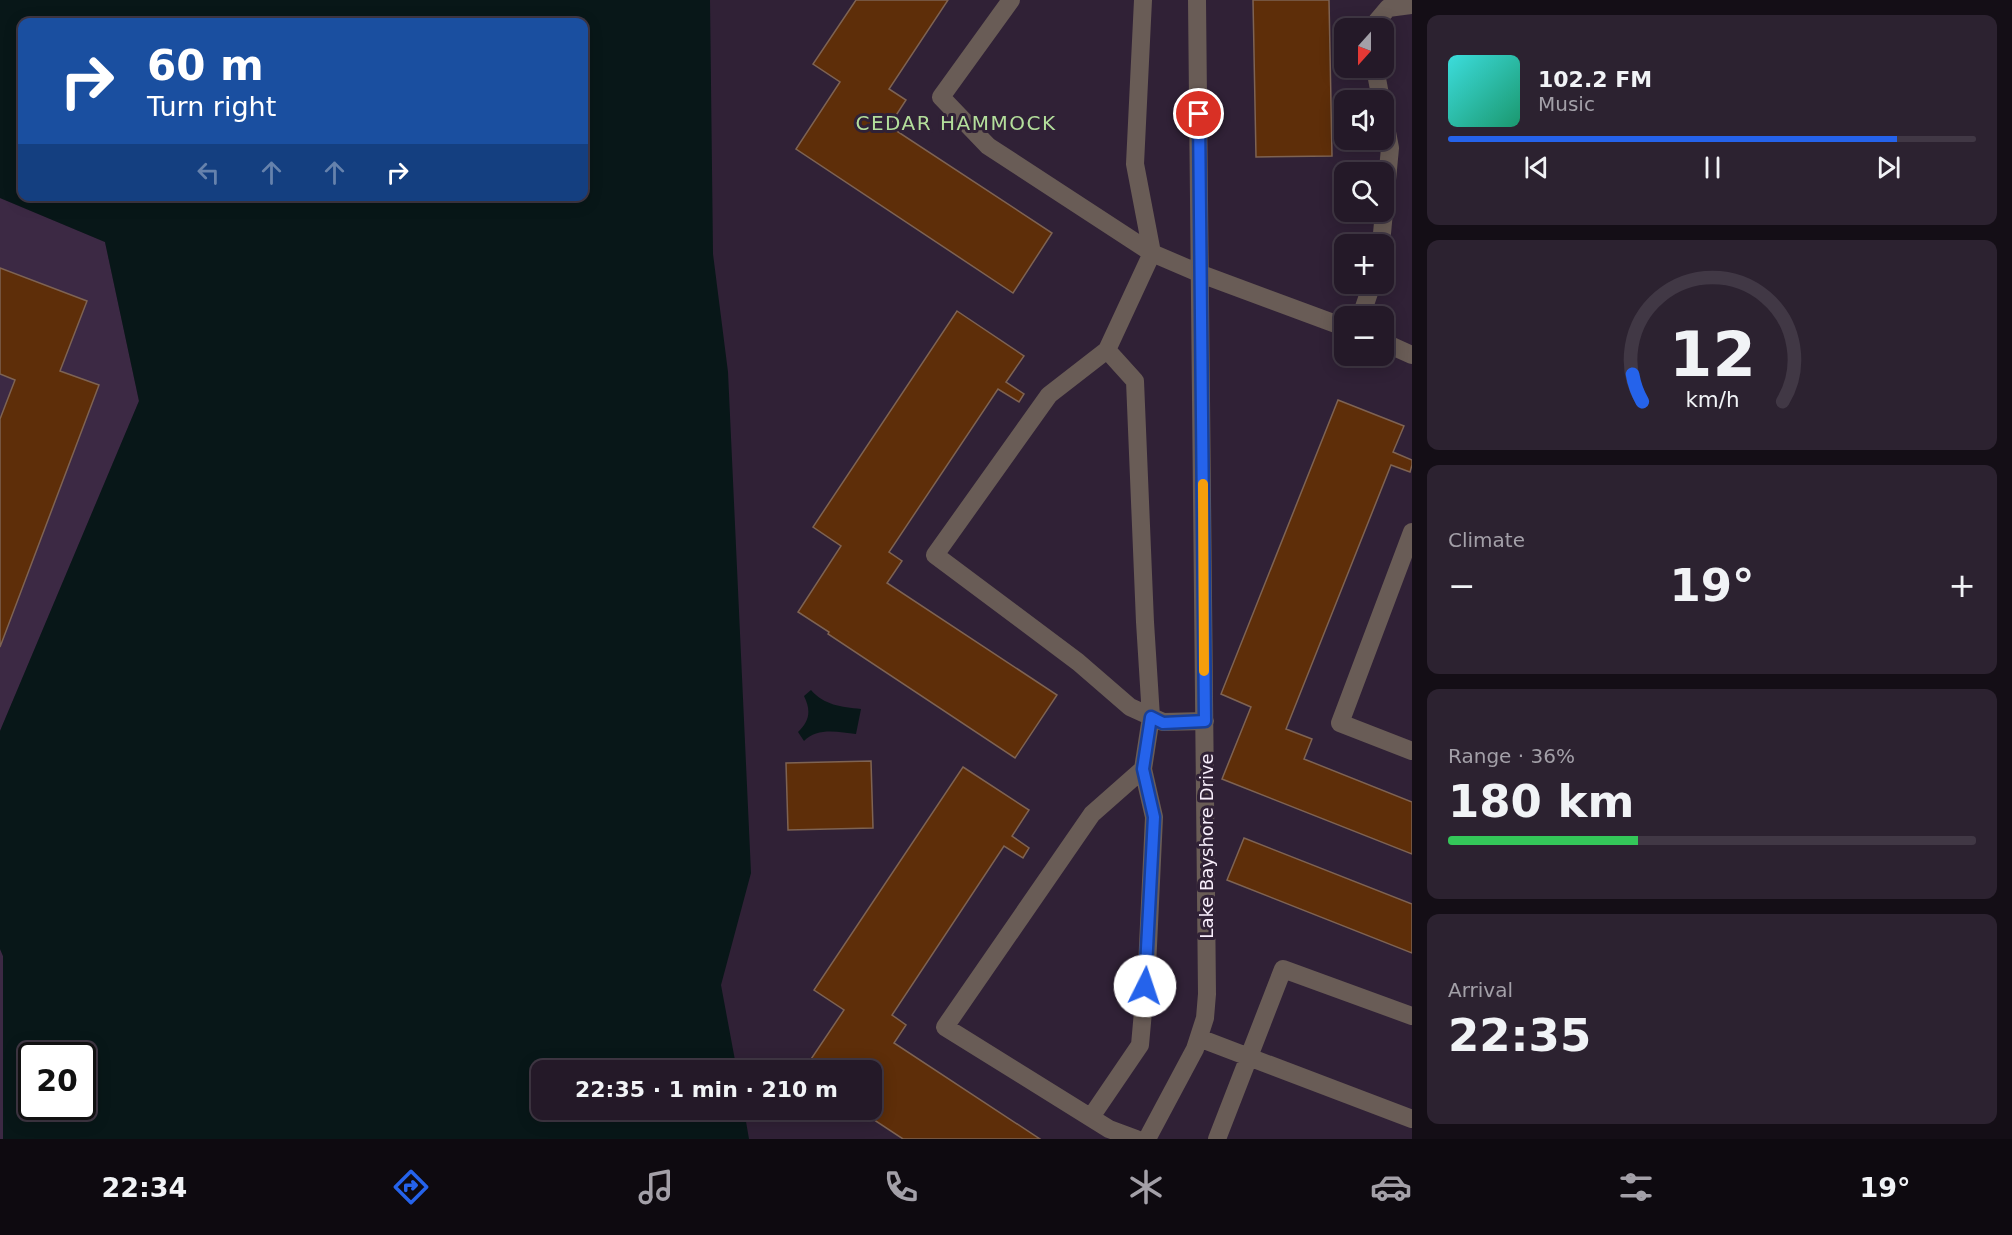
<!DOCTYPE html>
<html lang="en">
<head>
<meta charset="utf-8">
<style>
	:root { --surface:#241928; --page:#2c2230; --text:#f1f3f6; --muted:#a3a0a8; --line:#413845; --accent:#2563eb }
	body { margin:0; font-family:"DejaVu Sans",sans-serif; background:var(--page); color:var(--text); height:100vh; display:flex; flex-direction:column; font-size:22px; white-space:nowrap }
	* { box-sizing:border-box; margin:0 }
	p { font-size:20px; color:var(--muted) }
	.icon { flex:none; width:33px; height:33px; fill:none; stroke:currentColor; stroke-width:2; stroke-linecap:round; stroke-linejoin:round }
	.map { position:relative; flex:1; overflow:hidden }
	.panel { display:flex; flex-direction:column; gap:15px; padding:15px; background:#140e16; width:600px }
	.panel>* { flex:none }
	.hud { position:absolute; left:18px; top:18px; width:570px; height:183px; border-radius:12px; box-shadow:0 3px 15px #0003,0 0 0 2px var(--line); background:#1a4fa0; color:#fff; overflow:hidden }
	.needle { width:39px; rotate:201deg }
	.tools { position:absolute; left:1334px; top:18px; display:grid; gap:12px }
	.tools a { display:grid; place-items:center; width:60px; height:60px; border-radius:12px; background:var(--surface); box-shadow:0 3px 15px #0003,0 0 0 2px var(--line); font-size:30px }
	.speed { position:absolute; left:18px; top:1042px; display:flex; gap:12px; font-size:30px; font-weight:700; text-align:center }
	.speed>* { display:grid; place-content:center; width:78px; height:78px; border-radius:50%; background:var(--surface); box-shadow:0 3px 15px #0003,0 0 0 2px var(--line); line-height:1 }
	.speed .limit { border:3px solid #111; border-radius:9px; background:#fff; color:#111 }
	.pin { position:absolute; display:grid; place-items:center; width:51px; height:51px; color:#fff; margin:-26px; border:3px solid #fff; border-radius:50%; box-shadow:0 2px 6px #0007 }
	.me { position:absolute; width:66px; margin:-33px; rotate:4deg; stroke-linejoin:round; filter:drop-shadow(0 0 4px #0008) }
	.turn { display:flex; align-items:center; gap:21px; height:126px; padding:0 30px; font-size:27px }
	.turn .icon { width:78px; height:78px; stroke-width:2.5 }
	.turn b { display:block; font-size:42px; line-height:51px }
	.lanes { display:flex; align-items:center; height:57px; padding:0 30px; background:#0003; justify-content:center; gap:30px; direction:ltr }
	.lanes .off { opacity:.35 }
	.big { font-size:45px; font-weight:700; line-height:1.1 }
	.panel .tile { flex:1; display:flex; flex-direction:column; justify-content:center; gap:9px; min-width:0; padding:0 21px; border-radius:12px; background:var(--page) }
	.panel .dial { align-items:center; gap:0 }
	.dial svg { height:156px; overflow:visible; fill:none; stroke:var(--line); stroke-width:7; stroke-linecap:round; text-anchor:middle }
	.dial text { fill:var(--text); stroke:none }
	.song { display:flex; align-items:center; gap:18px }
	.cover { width:72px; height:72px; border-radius:9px; background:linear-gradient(135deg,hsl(180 70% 55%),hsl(160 70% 35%)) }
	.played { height:6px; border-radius:3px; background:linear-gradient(90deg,var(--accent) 85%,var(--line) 85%) }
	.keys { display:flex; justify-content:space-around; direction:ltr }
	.heat { display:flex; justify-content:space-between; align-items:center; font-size:33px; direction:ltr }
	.charge { height:9px; border-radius:4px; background:linear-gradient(90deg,#34c759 36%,var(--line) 0) }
	.trip { position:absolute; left:531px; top:1060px; width:351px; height:60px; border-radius:12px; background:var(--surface); box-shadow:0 3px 15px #0003,0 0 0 2px var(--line); font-weight:700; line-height:60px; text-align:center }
	.tab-bar { display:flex; height:96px; justify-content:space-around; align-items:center; background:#0e0a10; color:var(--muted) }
	.tab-bar .icon { width:42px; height:42px }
	.tab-bar .current { color:var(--accent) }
	.tab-bar b { font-size:27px; color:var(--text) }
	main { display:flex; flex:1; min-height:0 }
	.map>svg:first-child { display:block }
	.built { fill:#3c2944 }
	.water { fill:#081718; fill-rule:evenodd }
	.building { fill:#5e2e09; stroke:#7e6353; stroke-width:1.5 }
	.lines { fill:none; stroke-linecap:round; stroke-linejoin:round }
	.minor { stroke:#695c56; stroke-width:18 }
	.route-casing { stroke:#184099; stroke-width:15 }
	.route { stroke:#2563eb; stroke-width:10 }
	.slow { stroke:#f59e0b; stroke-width:10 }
	.labels { text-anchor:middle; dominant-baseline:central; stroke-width:6; stroke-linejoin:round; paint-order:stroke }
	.street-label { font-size:18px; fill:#f8eefc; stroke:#302136 }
	.neighbourhood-label { font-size:20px; letter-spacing:1.5px; fill:#b3de9b; stroke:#302136 }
</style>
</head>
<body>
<main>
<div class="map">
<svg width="1412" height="1139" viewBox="0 0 1412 1139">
	<rect width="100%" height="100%" fill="#302136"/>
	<!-- built -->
	<path class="built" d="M0,198l105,44 34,159 -139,330z
		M0,949l3,7v183h-3z"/>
	<!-- water -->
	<path class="water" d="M0,0h710l3,254 15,118 23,501 -30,112 16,86h-195v39h202l5,29h-746v-183l-3,-7v-218l139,-330 -34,-159 -105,-44zM22,22h562v174h-562zM32,1056h50v51h-50z
		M811,690c13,15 30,17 50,19l-5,25c-17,-2 -39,-7 -52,7l-6,-9c12,-11 13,-22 6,-36z"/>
	<!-- building -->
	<path class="building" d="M856,0h92l-59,89 17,11 -17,26 163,107 -39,60 -217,-144 44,-67 -27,-18z
		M1253,0h76l3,156 -76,1z
		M0,268l87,33 -27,70 39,14 -99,262v-228l15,-39 -15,-6z
		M957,311l67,45 -18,26 18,12 -5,8 -21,-13 -109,163 13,9 -15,22 170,112 -42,63 -187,-124 1,-2 -31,-20 43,-66 -28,-19z
		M1338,400l66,26 -11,26 19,8v5l-2,7 -19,-7 -105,264 26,10 -8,20 108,43v52l-190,-75 29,-72 -30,-13z
		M871,761l2,67 -85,2 -2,-67z
		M963,767l66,43 -17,26 17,12 -6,10 -19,-12 -112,169 14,10 -12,18 146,96h-137l-44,-29h13v-39h-69l41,-61 -30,-20z
		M1244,838l168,66v49l-185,-73z"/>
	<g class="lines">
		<!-- minor -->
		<path class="minor" d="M1011,0l-70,97 47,49 164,107 49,21 143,53
			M1143,0l-8,164 17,89 -45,97 -58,45 -114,160 143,107 52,45 33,15 42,-1
			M1375,28l2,-7 11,-13 24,-3
			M1375,68l6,32
			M1381,244l9,-96 -7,-37
			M1361,316l11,-32
			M1383,342l29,13
			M1107,350l28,31 10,241 6,95 -8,52 -51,45 -147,213 164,102 27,10
			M1412,532l-72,191 72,28
			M1199,1038l213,81
			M1091,1117l49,-72 7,-78 7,-150 -11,-48
			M1147,1139l48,-90 10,-31 2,-24 -10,-994
			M1217,1139l66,-170 129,47"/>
	</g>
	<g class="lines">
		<defs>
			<path id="route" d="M1145,986l9,-169 -11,-48 8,-52 12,6 42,-2 -6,-607"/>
		</defs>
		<!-- route casing -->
		<use href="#route" class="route-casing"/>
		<!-- route -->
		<use href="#route" class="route"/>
		<!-- slow -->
		<path class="slow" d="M1203,484l1,187"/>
	</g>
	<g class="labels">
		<!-- street labels -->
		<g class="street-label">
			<text transform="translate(1206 846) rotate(-90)">Lake Bayshore Drive</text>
		</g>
		<!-- neighbourhood labels -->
		<g class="neighbourhood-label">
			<text x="956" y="123">CEDAR HAMMOCK</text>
		</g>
	</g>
</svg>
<div class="tools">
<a><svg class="needle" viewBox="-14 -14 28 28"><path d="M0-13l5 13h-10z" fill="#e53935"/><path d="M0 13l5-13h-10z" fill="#a3a0a8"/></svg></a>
<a><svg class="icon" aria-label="sound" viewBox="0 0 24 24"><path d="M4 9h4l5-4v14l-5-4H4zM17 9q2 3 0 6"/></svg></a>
<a><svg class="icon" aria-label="search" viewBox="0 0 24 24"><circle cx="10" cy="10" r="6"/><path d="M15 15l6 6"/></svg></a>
<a>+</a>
<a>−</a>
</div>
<div class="speed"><div class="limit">20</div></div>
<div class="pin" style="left:1199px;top:114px;background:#d93025"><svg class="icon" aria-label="arrive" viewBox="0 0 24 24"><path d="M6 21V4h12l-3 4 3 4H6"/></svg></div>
<svg class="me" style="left:1145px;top:986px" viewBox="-20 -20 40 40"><circle r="19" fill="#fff"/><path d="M0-13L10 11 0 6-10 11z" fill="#2563eb"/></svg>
<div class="trip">22:35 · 1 min · 210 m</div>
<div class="hud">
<div class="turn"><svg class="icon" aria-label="right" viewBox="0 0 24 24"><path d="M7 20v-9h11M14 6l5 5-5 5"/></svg><div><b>60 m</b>Turn right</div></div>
<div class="lanes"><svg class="icon off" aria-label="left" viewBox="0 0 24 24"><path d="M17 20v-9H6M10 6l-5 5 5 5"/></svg><svg class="icon off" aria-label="ahead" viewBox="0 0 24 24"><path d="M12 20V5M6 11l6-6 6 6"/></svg><svg class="icon off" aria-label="ahead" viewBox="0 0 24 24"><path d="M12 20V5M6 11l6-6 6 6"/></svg><svg class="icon" aria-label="right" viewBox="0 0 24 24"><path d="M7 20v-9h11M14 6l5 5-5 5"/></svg></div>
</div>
</div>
<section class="panel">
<div class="tile">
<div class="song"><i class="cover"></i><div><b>102.2 FM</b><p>Music</p></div></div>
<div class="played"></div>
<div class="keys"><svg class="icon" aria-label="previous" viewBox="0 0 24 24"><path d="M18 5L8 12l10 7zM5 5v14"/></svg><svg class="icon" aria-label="pause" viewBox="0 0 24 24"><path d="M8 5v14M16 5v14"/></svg><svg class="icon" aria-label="next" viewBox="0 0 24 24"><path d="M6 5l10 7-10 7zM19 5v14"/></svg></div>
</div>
<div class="tile dial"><svg viewBox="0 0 100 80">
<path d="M14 69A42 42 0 1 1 86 69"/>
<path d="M14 69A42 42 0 0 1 9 55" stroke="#2563eb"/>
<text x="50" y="56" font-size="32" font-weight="700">12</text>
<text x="50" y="72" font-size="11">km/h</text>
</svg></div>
<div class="tile"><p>Climate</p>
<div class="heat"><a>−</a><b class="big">19°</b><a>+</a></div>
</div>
<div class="tile"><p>Range · 36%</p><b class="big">180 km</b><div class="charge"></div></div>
<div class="tile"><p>Arrival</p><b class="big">22:35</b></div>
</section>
</main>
<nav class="tab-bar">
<b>22:34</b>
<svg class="icon current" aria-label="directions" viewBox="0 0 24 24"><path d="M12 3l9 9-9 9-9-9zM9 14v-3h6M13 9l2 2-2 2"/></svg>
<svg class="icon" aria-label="music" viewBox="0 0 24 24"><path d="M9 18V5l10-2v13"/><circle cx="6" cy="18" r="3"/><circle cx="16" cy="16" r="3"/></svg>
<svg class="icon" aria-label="phone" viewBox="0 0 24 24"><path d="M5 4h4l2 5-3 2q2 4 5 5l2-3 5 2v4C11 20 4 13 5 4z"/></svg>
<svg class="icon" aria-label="climate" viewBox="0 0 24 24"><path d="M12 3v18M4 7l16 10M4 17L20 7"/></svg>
<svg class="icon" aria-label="car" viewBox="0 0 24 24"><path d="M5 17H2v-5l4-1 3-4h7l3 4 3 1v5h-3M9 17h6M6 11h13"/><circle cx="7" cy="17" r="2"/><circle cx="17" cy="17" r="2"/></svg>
<svg class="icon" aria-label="filters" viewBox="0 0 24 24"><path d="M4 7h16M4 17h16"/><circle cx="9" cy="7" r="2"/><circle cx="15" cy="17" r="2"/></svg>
<b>19°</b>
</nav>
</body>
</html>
